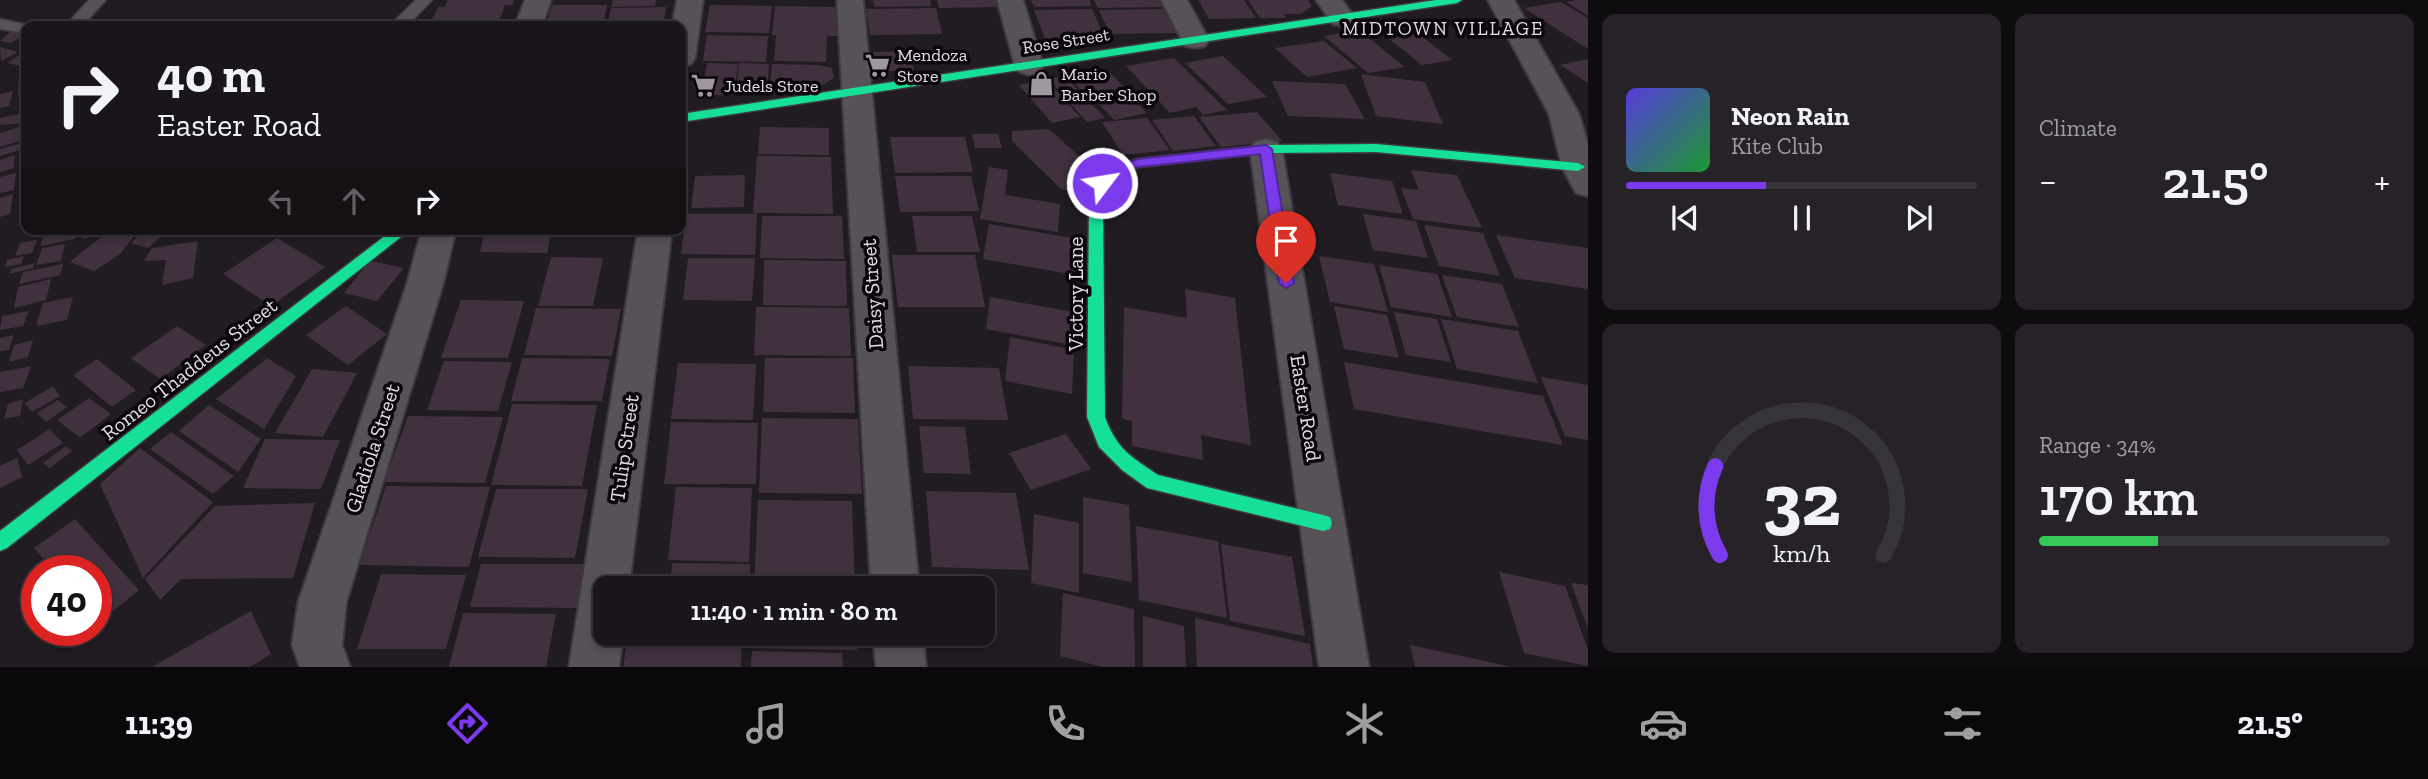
<!DOCTYPE html>
<html lang="en">
<head>
<meta charset="utf-8">
<style>
	:root { --surface:#19151a; --page:#262227; --text:#f1f3f6; --muted:#9f9fa2; --line:#373439; --accent:#7c3aed }
	body { margin:0; font-family:"Zilla Slab",serif; background:var(--page); color:var(--text); height:100vh; display:flex; flex-direction:column; font-size:26px; white-space:nowrap }
	* { box-sizing:border-box; margin:0 }
	p { font-size:23px; color:var(--muted) }
	.icon { flex:none; width:38px; height:38px; fill:none; stroke:currentColor; stroke-width:2; stroke-linecap:round; stroke-linejoin:round }
	.map { position:relative; flex:1; overflow:hidden }
	.drawer { display:flex; flex-direction:column; gap:14px; padding:14px; background:#0e0c0e; width:840px }
	.drawer>* { flex:none }
	.hud { position:absolute; left:21px; top:21px; width:665px; height:214px; border-radius:14px; box-shadow:0 4px 10px #0003,0 0 0 2px var(--line); background:#19151a; color:var(--text); overflow:hidden }
	.speed { position:absolute; left:21px; top:555px; display:flex; gap:14px; font-size:35px; font-weight:700; text-align:center }
	.speed>* { display:grid; place-content:center; width:91px; height:91px; border-radius:50%; background:var(--surface); box-shadow:0 4px 10px #0003,0 0 0 2px var(--line); line-height:1 }
	.speed .limit { border:10px solid #d22; background:#fff; color:#111 }
	.pin { position:absolute; display:grid; place-items:center; width:60px; height:60px; color:#fff; margin:-72px -30px; border-radius:50% 50% 50% 0; rotate:-45deg; box-shadow:0 0 7px #0007 }
	.pin .icon { rotate:45deg }
	.me { position:absolute; width:77px; margin:-38px; rotate:59deg; stroke-linejoin:round; filter:drop-shadow(0 0 5px #0008) }
	.turn { display:flex; align-items:center; gap:24px; height:147px; padding:0 21px; font-size:32px }
	.turn .icon { width:91px; height:91px; stroke-width:2.5 }
	.turn b { display:block; font-size:49px; line-height:60px }
	.lanes { display:flex; align-items:center; height:66px; padding:0 21px; background:#0003; justify-content:center; gap:35px; direction:ltr }
	.lanes .off { opacity:.35 }
	.big { font-size:52px; font-weight:600; line-height:1.1 }
	.drawer .card { flex:1; display:flex; flex-direction:column; justify-content:center; gap:10px; min-width:0; padding:0 24px; border-radius:14px; background:var(--page) }
	.drawer .dial { align-items:center; gap:0 }
	.dial svg { height:182px; overflow:visible; fill:none; stroke:var(--line); stroke-width:7; stroke-linecap:round; text-anchor:middle }
	.dial text { fill:var(--text); stroke:none }
	.song { display:flex; align-items:center; gap:21px }
	.cover { width:84px; height:84px; border-radius:10px; background:linear-gradient(135deg,hsl(250 70% 55%),hsl(130 70% 35%)) }
	.played { height:7px; border-radius:4px; background:linear-gradient(90deg,var(--accent) 40%,var(--line) 40%) }
	.keys { display:flex; justify-content:space-around; direction:ltr }
	.heat { display:flex; justify-content:space-between; align-items:center; font-size:38px; direction:ltr }
	.charge { height:10px; border-radius:5px; background:linear-gradient(90deg,#34c759 34%,var(--line) 0) }
	.drawer .tiles { flex:1; display:grid; gap:14px; grid-template-columns:repeat(2,1fr) }
	.trip { position:absolute; left:593px; top:576px; width:402px; height:70px; border-radius:14px; background:var(--surface); box-shadow:0 4px 10px #0003,0 0 0 2px var(--line); font-weight:600; line-height:70px; text-align:center }
	.dock { display:flex; height:112px; justify-content:space-around; align-items:center; background:#0a080a; color:var(--muted) }
	.dock .icon { width:49px; height:49px }
	.dock .selected { color:var(--accent) }
	.dock b { font-size:32px; color:var(--text) }
	main { display:flex; flex:1; min-height:0 }
	.map>svg:first-child { display:block }
	.building { fill:#41313f }
	.lines { fill:none; stroke-linecap:round; stroke-linejoin:round }
	.lane-casing { stroke:#3d393f; stroke-width:3 }
	.street-casing { stroke:#3d393f; stroke-width:4 }
	.fast-casing { stroke:#3d393f; stroke-width:3 }
	.lane { fill:#565257; fill-rule:evenodd }
	.street { fill:#565257; fill-rule:evenodd }
	.fast { fill:#16e098; fill-rule:evenodd }
	.route { fill:#7c3aed; stroke:#51269a; stroke-width:2 }
	.labels { text-anchor:middle; dominant-baseline:central; stroke-width:7; stroke-linejoin:round; paint-order:stroke }
	.far-street-label { font-size:18px; fill:#e3dbe5; stroke:#0a060b }
	.far-poi-label { font-size:18px; fill:#e3dbe5; stroke:#0a060b; text-anchor:start }
	.far-neighbourhood-label { font-size:19px; letter-spacing:2px; fill:#e3dbe5; stroke:#0a060b }
	.street-label { font-size:21px; fill:#e3dbe5; stroke:#0a060b }
</style>
</head>
<body>
<main>
<div class="map">
<svg width="1588" height="667" viewBox="0 0 1588 667">
	<rect width="100%" height="100%" fill="#211c22"/>
	<!-- building -->
	<path class="building" d="M447,0h67l-2,5h-7l-8,21h-68l9,-19h7z
		M613,0h43l-1,6 -44,1z
		M873,0h57l1,6 -57,1z
		M937,0h60l3,7 -61,1z
		M1031,0h58l3,6 -58,1z
		M1094,0h66l4,7 -66,1z
		M1198,0h46l12,18 -47,1z
		M1248,0h60l4,6 -11,8h-18l3,4h-26z
		M1578,0h10v16l-22,-14z
		M1561,2l27,16v31l-64,-41z
		M552,5h55l-4,21h-57z
		M710,5l62,1 -3,27 -64,-1z
		M775,6l66,1v29h-14l-1,26 -52,-1 2,-26h-4z
		M666,7l-2,19h-56l3,-18z
		M936,8l6,26 -72,1 -4,-26z
		M1092,9l13,29 -60,1 -11,-29z
		M1163,9l14,24 -67,1 -11,-24z
		M1359,30l46,37 -37,6 -44,-37z
		M11,31l15,3 -15,9 -11,-2z
		M1419,34l33,26 -30,5 -33,-26z
		M707,35l61,1 -2,26 -63,-1z
		M1324,41l33,27 -50,9 -32,-29z
		M0,47l18,5 -17,9z
		M26,51v12l-5,3 -14,-3z
		M910,51l4,20h-38l-3,-19z
		M1223,56l44,41 -39,7 -43,-41z
		M1174,58l53,52 -24,5 -7,-8 -26,6 -44,-47z
		M1588,59v24l-28,-18z
		M707,63l31,1 -4,31h-32z
		M739,63l30,1 -2,30h-31z
		M772,64l46,1 14,3 2,10 -17,10 -48,7z
		M1105,68l25,25 -38,9 -24,-26z
		M26,73v21l-8,2 1,-21z
		M1361,74l64,8 18,42 -67,-8z
		M1065,76l40,42 -18,4 -39,-43z
		M1046,79l34,38 -28,6 -33,-38z
		M1272,81l73,3 20,35 -77,-3z
		M13,91l-4,15 -9,2v-14z
		M1130,96l17,17 -33,7 -16,-17z
		M1257,112l25,29 -61,6 -22,-30z
		M26,113v10l-26,2v-7z
		M1194,116l22,30 -43,5 -21,-31z
		M1147,118l23,32 -47,5 -21,-33z
		M26,125v14l-26,8v-14z
		M760,127l69,1v27l-71,-1z
		M1049,129l51,46 -17,19 -22,-5 -49,-48v-10z
		M972,134h26l4,14h-27z
		M890,137h75l8,35 -78,1z
		M23,143l1,6 -24,7v-7z
		M15,155l-1,13 -14,4v-12z
		M757,156l74,1 2,57 -80,-1z
		M989,167l19,3 -3,25 55,9 -2,28 -78,-13z
		M1411,170l46,5 25,53 -69,-9 -12,-31 18,2z
		M16,173l-2,17 -14,3v-16z
		M1330,173l62,8 11,33 -65,-9z
		M745,175l-1,32 -53,1 4,-32z
		M895,176h76l8,35 -79,1z
		M13,194l-3,20 -10,3v-19z
		M686,214h71l-2,41 -74,-1z
		M1363,214l53,7 12,37 -55,-8z
		M762,216h80l2,43 -84,-1z
		M912,216h60l8,36h-63z
		M989,224l90,15 -3,36 -93,-16z
		M1424,225l59,8 17,43 -61,-10z
		M77,229l-2,10 -35,7 5,-16z
		M85,229h19l-1,6 -21,4z
		M111,229h29l-21,26 -25,16 -24,-9z
		M146,229h23l-21,19 -17,-5z
		M485,229h67l-5,24 -67,-1z
		M1496,235l92,13v41l-73,-11z
		M277,238l48,29 -54,39 -48,-32z
		M37,240l-5,13 -17,3 5,-13z
		M198,241l-5,37 -31,7 4,-25 -22,1 8,-13z
		M65,244l-4,17 -25,4 6,-17z
		M892,255h83l10,52h-87z
		M24,256l-3,8 -16,3 2,-7z
		M1319,256l55,8 14,48 -58,-10z
		M551,257l52,1 -10,48h-55z
		M688,258h67l-3,43 -69,-1z
		M764,260l82,1 1,45 -84,-1z
		M370,261l34,7 -27,33 -33,-8z
		M35,263l-2,5 -23,6 1,-5z
		M63,264l-3,11 -41,9 4,-12z
		M1379,265l58,9 15,43 -61,-10z
		M1442,275l60,9 17,43 -62,-10z
		M51,279l-5,21 -32,8 4,-21z
		M1185,289l50,9 16,147 -50,-10 2,25 -71,-14v-25l-10,-2 2,-112 63,11z
		M73,297l-6,23 -31,6 7,-23z
		M990,297l89,16 -1,33 -92,-17z
		M461,300l63,1 -16,57h-67z
		M346,306l41,28 -39,31 -42,-30z
		M1334,306l53,9 12,43 -55,-9z
		M756,307l93,1 2,48 -97,-1z
		M536,308l85,1 -9,47 -88,-1z
		M29,311l-6,15 -23,4 2,-14z
		M1394,312l43,7 14,43 -45,-7z
		M1441,319l77,12 20,52 -81,-14z
		M177,326l29,19 -46,34 -29,-21z
		M14,335l-5,15 -9,1v-13z
		M1010,337l64,13 -2,44 -67,-13z
		M33,340l-5,17 -19,5 5,-17z
		M267,358l29,18 -32,53 -48,-30z
		M522,358l88,1 -8,42h-91z
		M765,358h88l2,55 -92,-1z
		M97,359l39,31 -24,17 -39,-32z
		M444,361l68,1 -14,49 -71,-1z
		M1344,362l199,34 20,49 -209,-36z
		M678,363l78,1 -3,56 -82,-1z
		M31,366l-8,22 -23,4v-20z
		M908,366l91,2 9,52 -95,-1z
		M312,369l45,4 -34,64 -48,-4z
		M1541,377l47,8v55l-23,-4z
		M53,386l7,10 -28,16 -7,-9z
		M89,398l22,16 -31,24 -23,-18z
		M23,399l-3,17 -16,3 4,-15z
		M58,400l9,7 -21,15 -9,-9z
		M512,404l85,1 -15,81 -91,-1z
		M209,405l52,34 -23,33 -59,-41z
		M408,416l95,1 -18,66 -101,-1z
		M762,418l96,1 4,75 -103,-1z
		M671,422l87,1 -2,61h-92z
		M919,426l46,1 6,47 -47,-1z
		M50,429l13,14 -35,22 -11,-15z
		M171,432l63,44 -21,18 -63,-45z
		M1066,434l25,35 -60,21 -22,-37z
		M265,439l75,1 -19,49 -78,-1z
		M66,446l6,5 -22,17 -7,-5z
		M140,448l73,54 -70,76 -43,-94z
		M17,458l5,19 -22,11v-22z
		M386,486l104,1 -21,80 -110,-2z
		M676,487l76,1 -3,74 -81,-2z
		M496,489h92l-13,69 -97,-1z
		M926,491l90,2 13,77 -97,-3z
		M1083,497l46,8 3,77 -49,-9z
		M758,500l94,1 3,87h-101z
		M315,503l-22,75 -112,1 -21,21 -15,-21 70,-73z
		M1034,514l45,9v70l-48,-10z
		M75,519l64,71 -43,35v-55h-42l-20,-22z
		M1136,526l82,15 9,77 -88,-18z
		M1221,544l71,13 13,79 -75,-15z
		M672,563l78,1 -1,24h-79z
		M481,564h107l-8,44 -110,-1z
		M1499,572l66,14 23,64v16l-64,-13z
		M381,574l85,1 -20,74h-89z
		M1571,583l17,2v44z
		M1063,593l71,16 1,58h-32l-43,-11z
		M251,611l20,43 -21,13h-98z
		M463,613l93,1 -10,53h-97z
		M1143,616l41,10 2,41h-43z
		M1195,618l115,26 3,23h-116z
		M628,634h114l-1,33h-118z
		M752,634h105v16l-105,-2z
		M1410,645l98,21v1h-93z
		M752,651l90,2 1,14h-92z"/>
	<g class="lines">
		<defs>
			<path id="lane" d="M89,0h17l-24,26h-17z
				M416,0h16l-25,26h-18z
				M0,19l33,7h-7v7l-26,-4z"/>
			<path id="street" d="M525,0h26l-9,26h-27z
				M677,0h26l-8,58 -4,6 -10,2v-40h-9z
				M837,0h26l56,588h-48z
				M997,0h26l20,66 -4,6 -10,3 -10,-3 -4,-6z
				M1161,0h26l22,40 -4,6 -10,2 -10,-2z
				M1316,0h26l13,18 -4,6 -9,2 -9,-2z
				M1488,0h26l65,114 9,31v51l-12,-3 -14,-26 -13,-53z
				M1266,139l11,3 5,7 87,518h-50l-69,-518 5,-7z
				M422,229h34l-13,55 -97,319 -4,42 8,22h-50l-8,-22 6,-42 109,-319z
				M638,229h34l-43,359h-23v46h17l-4,33h-50z
				M873,634h50l3,33h-50z"/>
			<path id="fast" d="M1436,0h26l-5,3 -776,119v-8z
				M1376,144l202,19 7,4 -7,4 -202,-19 -110,1 -127,14 -21,7 -10,10 -5,18 2,215c11,31 26,40 53,58l165,40 7,2 2,6 -2,6 -7,2 -176,-43 -25,-18 -23,-23 -12,-30 2,-215 6,-19 13,-15 30,-9 128,-14z
				M394,229h17l-404,319 -7,3v-20z"/>
		</defs>
		<!-- lane casing -->
		<use href="#lane" class="lane-casing"/>
		<!-- street casing -->
		<use href="#street" class="street-casing"/>
		<!-- fast casing -->
		<use href="#fast" class="fast-casing"/>
		<!-- lane -->
		<use href="#lane" class="lane"/>
		<!-- street -->
		<use href="#street" class="street"/>
		<!-- fast -->
		<use href="#fast" class="fast"/>
	</g>
	<!-- route -->
	<path class="route" d="M1266,145l6,4 22,134 -8,5 -7,-5 -19,-129 -121,13 -21,7 -11,12 -5,2 -7,-5 13,-15 30,-9z"/>
	<!-- icons -->
	<defs>
		<symbol id="supermarket-bare" viewBox="-9 -9 18 18"><path d="M-6-5.5h2.5l.6 2H6L4.5 2H-2.5L-4.4-4H-6ZM-1.5 3.2a1.3 1.3 0 1 0 .1 0ZM3 3.2a1.3 1.3 0 1 0 .1 0Z" fill="#9f98a1" stroke="#0a060b" stroke-width="2.5" paint-order="stroke"/></symbol>
		<symbol id="shop-bare" viewBox="-9 -9 18 18"><path d="M-5-2.5h2.3a2.7 3.5 0 0 1 5.4 0H5L5.5 6h-11ZM-1.5-2.5h3a1.5 2.3 0 0 0-3 0Z" fill="#9f98a1" stroke="#0a060b" stroke-width="2.5" paint-order="stroke"/></symbol>
	</defs>
	<g fill-rule="evenodd">
		<use href="#supermarket-bare" x="860" y="48" width="35" height="35"/>
		<use href="#shop-bare" x="1024" y="66" width="35" height="35"/>
		<use href="#supermarket-bare" x="686" y="68" width="35" height="35"/>
	</g>
	<g class="labels">
		<!-- far-street labels -->
		<g class="far-street-label">
			<text transform="translate(1066 41) rotate(-9)">Rose Street</text>
		</g>
		<!-- far-poi labels -->
		<g class="far-poi-label">
			<text x="897" y="55">Mendoza<tspan x="897" dy="21">Store</tspan></text>
			<text x="1061" y="74">Mario<tspan x="1061" dy="21">Barber Shop</tspan></text>
			<text x="724" y="86">Judels Store</text>
		</g>
		<!-- far-neighbourhood labels -->
		<g class="far-neighbourhood-label">
			<text x="1443" y="28">MIDTOWN VILLAGE</text>
		</g>
		<!-- street labels -->
		<g class="street-label">
			<text transform="translate(872 294) rotate(-94)">Daisy Street</text>
			<text transform="translate(1075 294) rotate(-90)">Victory Lane</text>
			<text transform="translate(189 369) rotate(-38)">Romeo Thaddeus Street</text>
			<text transform="translate(1306 408) rotate(81)">Easter Road</text>
			<text transform="translate(372 448) rotate(-72)">Gladiola Street</text>
			<text transform="translate(624 448) rotate(-82)">Tulip Street</text>
		</g>
	</g>
</svg>
<div class="speed"><div class="limit">40</div></div>
<div class="pin" style="left:1286px;top:283px;background:#d93025"><svg class="icon" aria-label="arrive" viewBox="0 0 24 24"><path d="M6 21V4h12l-3 4 3 4H6"/></svg></div>
<svg class="me" style="left:1102px;top:183px" viewBox="-20 -20 40 40"><circle r="17" fill="#7c3aed" stroke="#fff" stroke-width="3"/><path d="M0-11L8 9 0 5-8 9z" fill="#fff"/></svg>
<div class="trip">11:40 · 1 min · 80 m</div>
<div class="hud">
<div class="turn"><svg class="icon" aria-label="right" viewBox="0 0 24 24"><path d="M7 20v-9h11M14 6l5 5-5 5"/></svg><div><b>40 m</b>Easter Road</div></div>
<div class="lanes"><svg class="icon off" aria-label="left" viewBox="0 0 24 24"><path d="M17 20v-9H6M10 6l-5 5 5 5"/></svg><svg class="icon off" aria-label="ahead" viewBox="0 0 24 24"><path d="M12 20V5M6 11l6-6 6 6"/></svg><svg class="icon" aria-label="right" viewBox="0 0 24 24"><path d="M7 20v-9h11M14 6l5 5-5 5"/></svg></div>
</div>
</div>
<section class="drawer">
<div class="tiles">
<div class="card">
<div class="song"><i class="cover"></i><div><b>Neon Rain</b><p>Kite Club</p></div></div>
<div class="played"></div>
<div class="keys"><svg class="icon" aria-label="previous" viewBox="0 0 24 24"><path d="M18 5L8 12l10 7zM5 5v14"/></svg><svg class="icon" aria-label="pause" viewBox="0 0 24 24"><path d="M8 5v14M16 5v14"/></svg><svg class="icon" aria-label="next" viewBox="0 0 24 24"><path d="M6 5l10 7-10 7zM19 5v14"/></svg></div>
</div>
<div class="card"><p>Climate</p>
<div class="heat"><a>−</a><b class="big">21.5°</b><a>+</a></div>
</div>
<div class="card dial"><svg viewBox="0 0 100 80">
<path d="M14 69A42 42 0 1 1 86 69"/>
<path d="M14 69A42 42 0 0 1 12 30" stroke="#7c3aed"/>
<text x="50" y="56" font-size="32" font-weight="700">32</text>
<text x="50" y="72" font-size="11">km/h</text>
</svg></div>
<div class="card"><p>Range · 34%</p><b class="big">170 km</b><div class="charge"></div></div>
</div>
</section>
</main>
<nav class="dock">
<b>11:39</b>
<svg class="icon selected" aria-label="directions" viewBox="0 0 24 24"><path d="M12 3l9 9-9 9-9-9zM9 14v-3h6M13 9l2 2-2 2"/></svg>
<svg class="icon" aria-label="music" viewBox="0 0 24 24"><path d="M9 18V5l10-2v13"/><circle cx="6" cy="18" r="3"/><circle cx="16" cy="16" r="3"/></svg>
<svg class="icon" aria-label="phone" viewBox="0 0 24 24"><path d="M5 4h4l2 5-3 2q2 4 5 5l2-3 5 2v4C11 20 4 13 5 4z"/></svg>
<svg class="icon" aria-label="climate" viewBox="0 0 24 24"><path d="M12 3v18M4 7l16 10M4 17L20 7"/></svg>
<svg class="icon" aria-label="car" viewBox="0 0 24 24"><path d="M5 17H2v-5l4-1 3-4h7l3 4 3 1v5h-3M9 17h6M6 11h13"/><circle cx="7" cy="17" r="2"/><circle cx="17" cy="17" r="2"/></svg>
<svg class="icon" aria-label="filters" viewBox="0 0 24 24"><path d="M4 7h16M4 17h16"/><circle cx="9" cy="7" r="2"/><circle cx="15" cy="17" r="2"/></svg>
<b>21.5°</b>
</nav>
</body>
</html>
